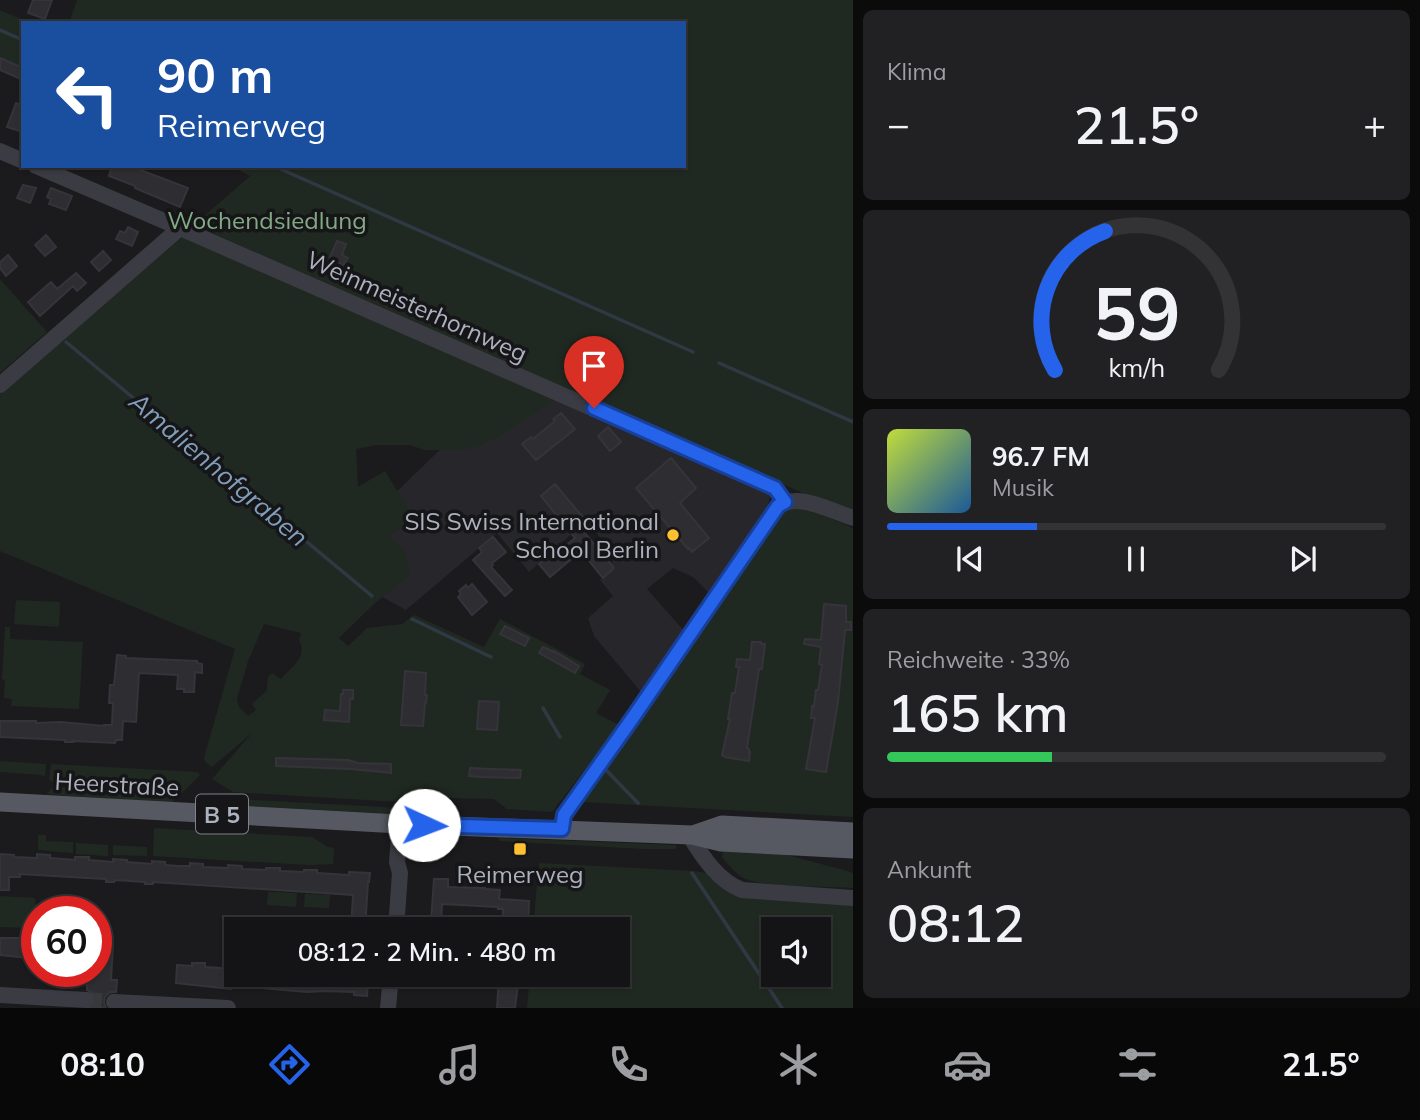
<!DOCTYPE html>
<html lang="de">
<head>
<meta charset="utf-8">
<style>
	:root { --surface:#141416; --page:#212123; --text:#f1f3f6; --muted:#9d9ea1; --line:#333335; --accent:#2563eb }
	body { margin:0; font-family:Mulish,sans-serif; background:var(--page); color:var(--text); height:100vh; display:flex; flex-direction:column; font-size:26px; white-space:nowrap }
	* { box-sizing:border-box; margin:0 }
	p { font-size:23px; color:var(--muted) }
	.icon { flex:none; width:38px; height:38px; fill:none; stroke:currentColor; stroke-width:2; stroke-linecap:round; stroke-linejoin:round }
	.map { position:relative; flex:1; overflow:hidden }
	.panel { display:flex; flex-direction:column; gap:10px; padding:10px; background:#0b0b0c; width:567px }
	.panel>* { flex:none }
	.top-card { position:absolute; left:21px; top:21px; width:665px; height:147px; border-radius:0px; box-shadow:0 2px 5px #0004,0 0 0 2px var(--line); background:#1a4fa0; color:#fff; overflow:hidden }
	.buttons { position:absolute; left:761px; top:917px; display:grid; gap:14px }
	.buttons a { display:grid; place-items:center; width:70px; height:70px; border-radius:0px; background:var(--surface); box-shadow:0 2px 5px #0004,0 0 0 2px var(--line); font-size:35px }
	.speed { position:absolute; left:21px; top:896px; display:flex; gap:14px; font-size:35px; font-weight:700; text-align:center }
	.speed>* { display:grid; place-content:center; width:91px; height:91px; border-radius:50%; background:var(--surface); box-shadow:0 2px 5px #0004,0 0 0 2px var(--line); line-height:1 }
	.speed .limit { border:10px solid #d22; background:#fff; color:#111 }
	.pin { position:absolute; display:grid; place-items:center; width:60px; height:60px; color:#fff; margin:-72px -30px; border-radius:50% 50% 50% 0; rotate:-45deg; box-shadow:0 0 7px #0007 }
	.pin .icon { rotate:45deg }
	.me { position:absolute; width:77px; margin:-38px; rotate:92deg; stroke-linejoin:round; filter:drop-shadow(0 0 5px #0008) }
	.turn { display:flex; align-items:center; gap:24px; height:147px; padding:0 21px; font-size:32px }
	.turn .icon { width:91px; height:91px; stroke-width:2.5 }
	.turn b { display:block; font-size:49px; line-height:60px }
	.big { font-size:52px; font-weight:600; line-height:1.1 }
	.panel .widget { flex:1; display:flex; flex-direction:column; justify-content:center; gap:10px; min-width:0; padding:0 24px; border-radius:10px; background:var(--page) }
	.panel .dial { align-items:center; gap:0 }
	.dial svg { height:182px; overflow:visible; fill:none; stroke:var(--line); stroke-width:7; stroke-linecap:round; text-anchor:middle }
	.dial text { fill:var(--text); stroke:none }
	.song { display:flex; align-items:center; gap:21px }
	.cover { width:84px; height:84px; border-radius:10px; background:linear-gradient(135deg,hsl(70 70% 55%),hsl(210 70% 35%)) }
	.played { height:7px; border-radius:4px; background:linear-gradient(90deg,var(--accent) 30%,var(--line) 30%) }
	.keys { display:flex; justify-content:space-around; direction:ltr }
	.heat { display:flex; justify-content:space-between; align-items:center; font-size:38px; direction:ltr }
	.charge { height:10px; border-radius:5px; background:linear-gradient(90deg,#34c759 33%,var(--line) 0) }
	.trip { position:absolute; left:224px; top:917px; width:406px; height:70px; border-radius:0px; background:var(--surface); box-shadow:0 2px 5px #0004,0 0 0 2px var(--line); font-weight:600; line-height:70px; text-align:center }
	.tab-bar { display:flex; height:112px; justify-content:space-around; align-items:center; background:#080809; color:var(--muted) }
	.tab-bar .icon { width:49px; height:49px }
	.tab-bar .active { color:var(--accent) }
	.tab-bar b { font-size:32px; color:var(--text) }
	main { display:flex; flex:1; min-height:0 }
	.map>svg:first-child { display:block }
	.built { fill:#27262a }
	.green { fill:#202921; fill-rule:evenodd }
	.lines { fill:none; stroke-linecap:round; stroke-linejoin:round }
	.stream { stroke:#2f3943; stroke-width:3.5 }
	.building { fill:#2e2d31; stroke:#35343a; stroke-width:2 }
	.minor-tunnel { stroke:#38393d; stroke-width:16; stroke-dasharray:16 8; stroke-linecap:butt }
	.minor { stroke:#3b3c43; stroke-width:16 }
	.major { stroke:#575962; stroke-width:19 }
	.route-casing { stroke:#184099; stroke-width:18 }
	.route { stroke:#2563eb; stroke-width:12 }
	.poi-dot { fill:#ffc031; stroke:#161518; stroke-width:2.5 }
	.labels { text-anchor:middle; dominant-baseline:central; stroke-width:7; stroke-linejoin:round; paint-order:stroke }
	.shield { fill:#161518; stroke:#7f828c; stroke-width:2 }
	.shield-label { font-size:23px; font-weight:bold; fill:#acb1be }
	.park-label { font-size:24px; fill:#82aa85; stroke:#161518 }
	.street-label { font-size:24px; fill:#acb1be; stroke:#161518 }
	.poi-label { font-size:24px; fill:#acb1be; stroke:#161518; text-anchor:end }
	.water-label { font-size:26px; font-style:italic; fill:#819ebb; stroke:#161518 }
</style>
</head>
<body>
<main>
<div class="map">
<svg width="853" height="1008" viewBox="0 0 853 1008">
	<rect width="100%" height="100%" fill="#1b1b1d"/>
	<!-- built -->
	<path class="built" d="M511,381l254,108 5,7 -2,9 -58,89 -17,-17 -20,-9 -26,21 38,43 -44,60 -47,-56 -6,-18 25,-22 -13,-16 13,-11 -3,-5 7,-7 -31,-36 -57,51 -32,-39 -91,77 -24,-13 -52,-41z"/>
	<!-- green -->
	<path class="green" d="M77,0h776v515l-659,-290 56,-49 -19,-10h453v-143h-615z
		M0,10l30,13h-7v44l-23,-9z
		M185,235l370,165 -53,35 -23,11 -18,4h-37l-14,-5h-34l-20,4 2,38 27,-16 30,49 -26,16 15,14 6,24 -36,30 -35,34 9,8 19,-18 35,-4 12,-9 70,32 16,-28 85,45 -5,10 30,16 -14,23 23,12 -67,87 -45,-3 -13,-10 -44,-1 -17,6 -200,-12 -21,-13 40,-46 -40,34 -6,-4 -2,-5 31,-109 -235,-98v-157zM264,624l37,9 -2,7c9,18 -7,26 -18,39l-9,-6 -4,4 -1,13 -15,14 4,6 -8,6 -9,-9 -2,-8 11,-38z
		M0,279l47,53 -47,41z
		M793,508h13l47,20v289l-271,-15 196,-286z
		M16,600l44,2 -1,25 -45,-3z
		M5,627h5v12l73,3 -4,67 -68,-3 1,-7 -8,-1 1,-18 -3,-1z
		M0,761l46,3 -1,13 -4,-2 -41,-3z
		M51,764l146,8 3,3 -18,18 -97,-5c-12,-3 -25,-2 -36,-8z
		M54,787l18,1 11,2 97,6 -9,7 -125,-9z
		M200,797l220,12v6l-212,-11 -6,-2z
		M154,828l158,9 16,10 6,1 -1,16 -24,1 -156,-9z
		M38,835h8v6l27,1v11l-35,-3z
		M500,838l175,7 2,2 -2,2h-32l-143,-8 -2,-1z
		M76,843l32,2v11l-32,-2z
		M113,845l34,2v9l-34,-1z
		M723,848l52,4 69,18 9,3v15c-24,-2 -94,0 -111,-11 -8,-5 -14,-13 -20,-20z
		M539,863l154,8 13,2 18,16 12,6 117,8v105h-326l3,-33h88v-46h-85zM774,929h45v46h-45z
		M268,892l29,1 -1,14 -29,-2z
		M305,894l25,1 -1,13 -25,-1z
		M0,896l35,2 1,12 -3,18 -33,-1z"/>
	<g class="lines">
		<!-- stream -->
		<path class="stream" d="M0,30l23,10
			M276,167l417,185
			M66,342l306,254
			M719,363l134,59
			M412,619l79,38
			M543,708l17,29
			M607,771l31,32
			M692,873l90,135"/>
	</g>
	<!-- building -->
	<path class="building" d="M33,0h19l-7,19 -17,-6z
		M0,58l23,10v12l-23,-10z
		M16,103l7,3v26l-16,-5z
		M112,166h18l58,22 -8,19 -45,-19v-2l-26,-10z
		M23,185l13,3 -6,15 -13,-5z
		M51,188l21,8 -6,14 -17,-6 2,-5 -4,-2z
		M128,227l10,5 -6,14 -16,-7 4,-8 5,2z
		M46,235l10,12 -11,9 -10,-11z
		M337,241l9,3 -4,11 6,3 -5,7 -13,-8z
		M103,251l8,9 -12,11 -8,-9z
		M8,255l9,11 -11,10 -6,-8v-6z
		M76,273l10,10 -9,8 -4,-5 -33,30 -12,-14 23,-20 6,7z
		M561,413l14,16 -39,31 -14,-16 9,-7 2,2 22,-18 -2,-2z
		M608,427l13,15 -11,9 -12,-15z
		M671,458l25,30 -16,15 29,35 -17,14 -3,-4 -1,1 -52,-61z
		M555,484l31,37 -7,5 35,42 -11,10 -22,-27 -31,26 -11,-13 7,-6 2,2 27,-22 -34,-42z
		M493,537l13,15 -14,11 1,2 -2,2 21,23 -7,6 -32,-36 9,-8 -3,-4z
		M472,584l15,18 -15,13 -14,-18 3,-3 -2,-3 7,-6 2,3z
		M824,604l22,2v16h5v8h-6l-7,72 -12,70 -20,-3 9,-51h-4l1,-12 2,1 2,-17h2l4,-25 -3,-1 2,-17 -17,-3 1,-5 16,1z
		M505,626l24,12 -4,8 -25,-12z
		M752,642h9v2h4l-3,25h-3l-12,79 2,1v3h1l-1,9 -24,-4 -3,-2 8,-36h-2l4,-26h3l4,-26h-3l1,-8 13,1z
		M543,647l11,5v-1l25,15 -4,7 -36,-20z
		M117,655l9,1v2l71,3v2l5,1v9l-7,-1 -1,20h-10v-3h-7l1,-14 -39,-2 -3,49 -13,-1 -1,19h-6l-1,3 -42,-2v1h-8v-2l-65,-3v-16h36v2l25,-1 43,4v-1h8l1,-22h-4l1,-18h4z
		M405,671l21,2 -1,22h2l-1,8h-1l-2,23 -22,-1z
		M343,690h10v9h-3l-1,23 -25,-2 1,-10 15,1 1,-17h2z
		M479,701l20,1 -2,28 -20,-1z
		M276,758l72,2 10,3 33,1v9l-39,-4 -76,-3z
		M470,768l22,1 29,1 -1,8 -38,-1 -13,-1z
		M0,854l14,1v2l23,1v-4l13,1v3l25,2v-3h14v3l24,2v-3l14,1v2l25,2v-3l13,1v3l14,1h11v-3l13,1v3l25,1v-3l14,1v3l24,1v-2h14v3l24,1v-2h13v3l32,2v-3l21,1 -1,9h-1l-3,47h-14l2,-34 -200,-13v2h-8v-2l-30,-2 -1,2h-8v-3l-19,-1 -67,-4v3h-11v13h-9z
		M434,879h14v8l37,1v1l15,1 -1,9 30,2 -1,28h-26l1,-20h-5v-2l-56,-3 -1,18h8v7h-27l1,-8h8z
		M23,935l13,1 1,23 -37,-4v-17h23z
		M96,944l17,1 -2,35h6l-1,12h-6l-5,5 -1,5 2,6h-14l4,-7v-5l-4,-4 -5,-2v-9h-2l1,-10h10z
		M192,963h13v4l31,2v6h129v7l3,1 -1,13 -13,-1v-3l-30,-1 -17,1 -46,-4 -30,-1v2l-55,-6 1,-18 15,1z
		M446,975h25v8l-25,-1z
		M501,975h16l-1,9h2l-3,24h-18l2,-32z"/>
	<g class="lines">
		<!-- minor-tunnel -->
		<path class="minor-tunnel" d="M86,1000l28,2"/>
		<!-- minor -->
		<path class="minor" d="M0,151l23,10
			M36,166l135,58 604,264 10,14
			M0,385l180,-157
			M562,829l2,-14 58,-81 156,-228c21,-14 53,5 75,12
			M689,835c13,21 29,46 53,55l111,8
			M396,929l4,-56 -3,-11 3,-38
			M0,995l86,5
			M114,1002l114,6
			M388,1008l3,-33"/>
		<!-- major -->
		<path class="major" d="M0,802l400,22 292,11 29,7 132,7
			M693,835l29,-10 131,7"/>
	</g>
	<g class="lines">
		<defs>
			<path id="route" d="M424,825l138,4 2,-14 68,-96 146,-213 7,-4 -10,-14 -181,-80"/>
		</defs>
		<!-- route casing -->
		<use href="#route" class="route-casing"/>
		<!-- route -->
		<use href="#route" class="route"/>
	</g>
	<!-- markers -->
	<g class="poi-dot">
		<circle cx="673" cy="535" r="7"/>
		<rect x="513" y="842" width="14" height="14" rx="3.5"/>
	</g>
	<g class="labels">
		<!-- shield labels -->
		<rect class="shield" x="196" y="794.5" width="52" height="39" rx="5"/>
		<g class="shield-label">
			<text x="222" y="814">B 5</text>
		</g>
		<!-- park labels -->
		<g class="park-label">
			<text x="267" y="220">Wochendsiedlung</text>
		</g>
		<!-- street labels -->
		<g class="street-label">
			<text transform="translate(417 306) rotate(24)">Weinmeisterhornweg</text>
			<text transform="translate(117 784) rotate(3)">Heerstraße</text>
		</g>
		<!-- poi labels -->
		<g class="poi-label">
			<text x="659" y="521">SIS Swiss International<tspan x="659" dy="28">School Berlin</tspan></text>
			<text x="520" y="874" text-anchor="middle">Reimerweg</text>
		</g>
		<!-- water labels -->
		<g class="water-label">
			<text transform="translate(219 469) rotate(40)">Amalienhofgraben</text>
		</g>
	</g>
</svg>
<div class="buttons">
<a><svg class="icon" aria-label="sound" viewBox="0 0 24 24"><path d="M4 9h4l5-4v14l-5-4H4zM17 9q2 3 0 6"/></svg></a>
</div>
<div class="speed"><div class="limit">60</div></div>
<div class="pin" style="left:594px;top:408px;background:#d93025"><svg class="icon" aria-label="arrive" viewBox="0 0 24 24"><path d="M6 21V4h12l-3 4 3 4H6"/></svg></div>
<svg class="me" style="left:424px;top:825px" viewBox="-20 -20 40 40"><circle r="19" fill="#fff"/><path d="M0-13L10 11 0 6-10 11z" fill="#2563eb"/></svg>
<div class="trip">08:12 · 2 Min. · 480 m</div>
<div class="top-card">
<div class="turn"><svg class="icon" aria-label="left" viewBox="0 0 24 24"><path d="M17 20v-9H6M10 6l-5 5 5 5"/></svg><div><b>90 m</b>Reimerweg</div></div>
</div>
</div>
<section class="panel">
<div class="widget"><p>Klima</p>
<div class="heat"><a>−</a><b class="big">21.5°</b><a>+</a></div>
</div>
<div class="widget dial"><svg viewBox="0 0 100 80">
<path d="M14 69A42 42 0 1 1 86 69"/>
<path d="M14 69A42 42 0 0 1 36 8" stroke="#2563eb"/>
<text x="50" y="56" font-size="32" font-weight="700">59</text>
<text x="50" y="72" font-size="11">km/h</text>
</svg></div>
<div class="widget">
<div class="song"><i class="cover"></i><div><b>96.7 FM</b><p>Musik</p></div></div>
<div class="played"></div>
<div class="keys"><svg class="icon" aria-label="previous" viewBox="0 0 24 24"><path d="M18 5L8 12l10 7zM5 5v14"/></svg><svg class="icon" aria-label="pause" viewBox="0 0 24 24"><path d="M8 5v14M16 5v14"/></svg><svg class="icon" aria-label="next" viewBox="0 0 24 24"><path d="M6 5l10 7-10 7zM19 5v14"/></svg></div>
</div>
<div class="widget"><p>Reichweite · 33%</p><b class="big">165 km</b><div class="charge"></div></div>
<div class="widget"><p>Ankunft</p><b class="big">08:12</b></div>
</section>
</main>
<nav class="tab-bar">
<b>08:10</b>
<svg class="icon active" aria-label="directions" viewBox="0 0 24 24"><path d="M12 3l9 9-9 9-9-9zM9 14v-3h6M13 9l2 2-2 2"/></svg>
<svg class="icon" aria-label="music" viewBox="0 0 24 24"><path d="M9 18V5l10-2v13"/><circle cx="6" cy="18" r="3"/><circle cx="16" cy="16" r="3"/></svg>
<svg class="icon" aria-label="phone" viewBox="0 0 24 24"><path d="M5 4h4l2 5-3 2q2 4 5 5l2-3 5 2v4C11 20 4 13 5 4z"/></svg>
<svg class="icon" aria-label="climate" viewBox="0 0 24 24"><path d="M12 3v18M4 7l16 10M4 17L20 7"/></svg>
<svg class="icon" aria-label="car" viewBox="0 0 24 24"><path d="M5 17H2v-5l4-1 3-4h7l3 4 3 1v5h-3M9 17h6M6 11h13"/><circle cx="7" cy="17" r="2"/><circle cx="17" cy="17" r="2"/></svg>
<svg class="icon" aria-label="filters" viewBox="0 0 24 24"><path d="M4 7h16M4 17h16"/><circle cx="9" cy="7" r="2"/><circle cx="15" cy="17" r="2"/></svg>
<b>21.5°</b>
</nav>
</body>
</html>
